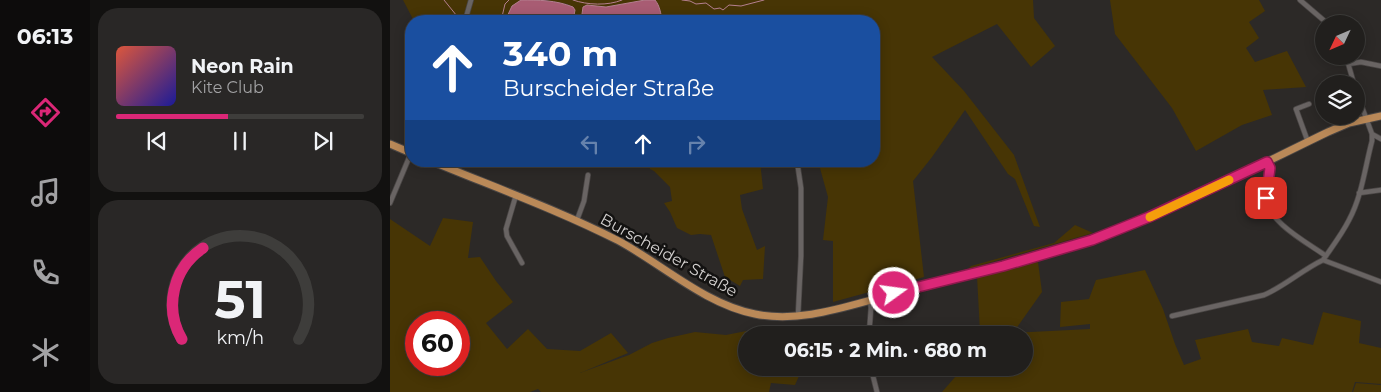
<!DOCTYPE html>
<html lang="de">
<head>
<meta charset="utf-8">
<style>
	:root { --surface:#211f1d; --page:#292726; --text:#f1f3f6; --muted:#a2a2a4; --line:#3e3d3b; --accent:#db2777 }
	body { margin:0; font-family:Montserrat,sans-serif; background:var(--page); color:var(--text); height:100vh; display:flex; flex-direction:column; font-size:19px; white-space:nowrap }
	* { box-sizing:border-box; margin:0 }
	p { font-size:16px; color:var(--muted) }
	.icon { flex:none; width:28px; height:28px; fill:none; stroke:currentColor; stroke-width:2; stroke-linecap:round; stroke-linejoin:round }
	.map { position:relative; flex:1; overflow:hidden }
	.details { display:flex; flex-direction:column; gap:8px; padding:8px; background:#121110; width:300px }
	.details>* { flex:none }
	.banner { position:absolute; left:15px; top:15px; width:475px; height:152px; border-radius:20px; box-shadow:0 2px 12px #0003,0 0 0 1px var(--line); background:#1a4fa0; color:#fff; overflow:hidden }
	.needle { width:32px; rotate:226deg }
	.controls { position:absolute; left:925px; top:15px; display:grid; gap:10px }
	.controls a { display:grid; place-items:center; width:50px; height:50px; border-radius:50%; background:var(--surface); box-shadow:0 2px 12px #0003,0 0 0 1px var(--line); font-size:25px }
	.speed { position:absolute; left:15px; top:311px; display:flex; gap:10px; font-size:25px; font-weight:700; text-align:center }
	.speed>* { display:grid; place-content:center; width:65px; height:65px; border-radius:50%; background:var(--surface); box-shadow:0 2px 12px #0003,0 0 0 1px var(--line); line-height:1 }
	.speed .limit { border:8px solid #d22; background:#fff; color:#111 }
	.pin { position:absolute; display:grid; place-items:center; width:42px; height:42px; color:#fff; margin:-21px; border-radius:10px; box-shadow:0 2px 8px #0006 }
	.me { position:absolute; width:55px; margin:-28px; rotate:76deg; stroke-linejoin:round; filter:drop-shadow(0 0 4px #0008) }
	.turn { display:flex; align-items:center; gap:18px; height:105px; padding:0 15px; font-size:22px }
	.turn .icon { width:65px; height:65px; stroke-width:2.5 }
	.turn b { display:block; font-size:35px; line-height:42px }
	.lanes { display:flex; align-items:center; height:48px; padding:0 15px; background:#0003; justify-content:center; gap:25px; direction:ltr }
	.lanes .off { opacity:.35 }
	.details .tile { flex:1; display:flex; flex-direction:column; justify-content:center; gap:8px; min-width:0; padding:0 18px; border-radius:20px; background:var(--page) }
	.details .dial { align-items:center; gap:0 }
	.dial svg { height:130px; overflow:visible; fill:none; stroke:var(--line); stroke-width:7; stroke-linecap:round; text-anchor:middle }
	.dial text { fill:var(--text); stroke:none }
	.song { display:flex; align-items:center; gap:15px }
	.cover { width:60px; height:60px; border-radius:8px; background:linear-gradient(135deg,hsl(10 70% 55%),hsl(240 70% 35%)) }
	.played { height:5px; border-radius:2px; background:linear-gradient(90deg,var(--accent) 45%,var(--line) 45%) }
	.keys { display:flex; justify-content:space-around; direction:ltr }
	.trip { position:absolute; left:348px; top:326px; width:295px; height:50px; border-radius:25px; background:var(--surface); box-shadow:0 2px 12px #0003,0 0 0 1px var(--line); font-weight:700; line-height:50px; text-align:center }
	main { display:flex; flex:1; min-height:0 }
	.tab-bar { display:flex; flex-direction:column; width:90px; justify-content:space-around; align-items:center; background:#0d0c0c; color:var(--muted) }
	.tab-bar .icon { width:35px; height:35px }
	.tab-bar .on { color:var(--accent) }
	.tab-bar b { font-size:22px; color:var(--text) }
	.map>svg:first-child { display:block }
	.green { fill:#473505; fill-rule:evenodd }
	.water { fill:#a85c73; stroke:#b57f8f }
	.lines { fill:none; stroke-linecap:round; stroke-linejoin:round }
	.stream { stroke:#b57f8f; stroke-width:1 }
	.minor-casing { stroke:#4a4645; stroke-width:6 }
	.primary-casing { stroke:#4a4645; stroke-width:9 }
	.minor { stroke:#696463; stroke-width:4.5 }
	.primary { stroke:#ba8958; stroke-width:7 }
	.route-casing { stroke:#8e194d; stroke-width:12 }
	.route { stroke:#db2777; stroke-width:9 }
	.slow { stroke:#f59e0b; stroke-width:9 }
	.labels { text-anchor:middle; dominant-baseline:central; stroke-width:5; stroke-linejoin:round; paint-order:stroke }
	.street-label { font-size:16px; fill:#d3d0cf; stroke:#131211 }
</style>
</head>
<body>
<main>
<nav class="tab-bar">
<b>06:13</b>
<svg class="icon on" aria-label="directions" viewBox="0 0 24 24"><path d="M12 3l9 9-9 9-9-9zM9 14v-3h6M13 9l2 2-2 2"/></svg>
<svg class="icon" aria-label="music" viewBox="0 0 24 24"><path d="M9 18V5l10-2v13"/><circle cx="6" cy="18" r="3"/><circle cx="16" cy="16" r="3"/></svg>
<svg class="icon" aria-label="phone" viewBox="0 0 24 24"><path d="M5 4h4l2 5-3 2q2 4 5 5l2-3 5 2v4C11 20 4 13 5 4z"/></svg>
<svg class="icon" aria-label="climate" viewBox="0 0 24 24"><path d="M12 3v18M4 7l16 10M4 17L20 7"/></svg>
</nav>
<section class="details">
<div class="tile">
<div class="song"><i class="cover"></i><div><b>Neon Rain</b><p>Kite Club</p></div></div>
<div class="played"></div>
<div class="keys"><svg class="icon" aria-label="previous" viewBox="0 0 24 24"><path d="M18 5L8 12l10 7zM5 5v14"/></svg><svg class="icon" aria-label="pause" viewBox="0 0 24 24"><path d="M8 5v14M16 5v14"/></svg><svg class="icon" aria-label="next" viewBox="0 0 24 24"><path d="M6 5l10 7-10 7zM19 5v14"/></svg></div>
</div>
<div class="tile dial"><svg viewBox="0 0 100 80">
<path d="M14 69A42 42 0 1 1 86 69"/>
<path d="M14 69A42 42 0 0 1 27 13" stroke="#db2777"/>
<text x="50" y="56" font-size="32" font-weight="700">51</text>
<text x="50" y="72" font-size="11">km/h</text>
</svg></div>
</section>
<div class="map">
<svg width="991" height="392" viewBox="0 0 991 392">
	<rect width="100%" height="100%" fill="#2c2927"/>
	<!-- green -->
	<path class="green" d="M13,0h66l-7,21h-48z
		M82,0h49l-9,6 -7,15h-39z
		M156,0h99l-39,7 -19,-1 -4,1 -2,14h-8l1,-5 -1,-9 -6,-3z
		M265,0h378l1,18 21,28 -24,21 -34,-43 -65,33 32,34 50,64 26,72 -6,-1 -19,-47 -7,-5 -43,-64 -33,47 -19,24 11,96 -91,25v-61l-10,-1 5,-43 -10,-36h56v-140h-92l-5,-3h-55l-8,3h-52l-2,-12z
		M720,0h149l6,11 -16,11 10,16 -13,10 9,14 32,-11 19,36 -43,3 9,25 -30,10 -46,26 -24,-43 -57,-74z
		M257,161h113l3,28 -23,6 2,14 15,41 8,-4 -2,33 -20,1 -3,6 -15,-9 -14,-42 -11,-1 -9,1 -14,-7 -7,-16 -6,-9 8,-2 -2,-14 -16,-16 -4,-2z
		M53,218l30,4 -5,36 12,-1 16,24 17,21 -27,21 21,26 21,-20 19,20 33,2 31,-18 17,20 -48,20 49,-18 23,-12 16,-5 27,-6 31,3 45,-9 -1,9h-24v33h70l-4,9 -13,-1 -4,9 -24,-2 -2,9h-228l-3,-3 -8,3h-140v-173l40,27zM26,322h43v43h-43z
		M685,225l18,8 -125,36 3,-3 83,-23z
		M648,262l4,30 -29,41 77,-4v-5l-30,3 1,-25 28,-3 7,-19 49,-10 18,39 12,35 9,21 17,-6 -6,-19 53,-11 4,13 27,4 3,-8 31,7 10,-33 38,9 -2,22 22,5v36l-26,-2 -3,10h-410l21,-24h61v-33c-12,0 -35,3 -44,-3l-3,-56z
		M966,383l25,2v7h-28z"/>
	<!-- water -->
	<path class="water" d="M131,0c17,0 35,0 52,7l2,3 -2,11h-68l7,-15z
		M255,0h10c5,6 6,14 7,21h-81l2,-14 4,-2 19,2z"/>
	<g class="lines">
		<!-- stream -->
		<path class="stream" d="M54,0l17,21
			M183,0c14,5 35,6 49,0
			M292,0l8,1 6,3 10,-1 8,6 6,-1 3,2 6,-5 12,1 23,-6
			M111,21l4,-17 4,-4"/>
		<defs>
			<path id="minor" d="M910,0l28,24
				M75,21l6,-21
				M956,56l8,28
				M958,64l13,-2 20,4
				M982,134l9,5
				M918,142l-12,-33 13,-5
				M407,161l4,27v68l-3,60
				M877,162c5,11 -1,23 -1,35 1,25 42,46 60,59
				M969,193l22,-3
				M126,195l-10,34 1,7 15,27
				M0,203l21,-50
				M187,220l7,-19 4,-26
				M933,260c9,-13 19,-26 26,-40 13,-24 16,-53 23,-79v-7l-16,-43
				M782,316l92,-21c21,-9 38,-25 59,-35l58,22
				M479,335l2,-27 -1,-8
				M481,368l6,24"/>
			<path id="primary" d="M0,144l21,9
				M41,161c63,26 127,49 188,80 44,24 86,63 136,73 48,10 97,-10 143,-21 42,-11 84,-22 127,-33 25,-7 50,-14 74,-23 79,-29 154,-69 229,-105l21,-9 32,-7"/>
		</defs>
		<!-- minor casing -->
		<use href="#minor" class="minor-casing"/>
		<!-- primary casing -->
		<use href="#primary" class="primary-casing"/>
		<!-- minor -->
		<use href="#minor" class="minor"/>
		<!-- primary -->
		<use href="#primary" class="primary"/>
	</g>
	<g class="lines">
		<defs>
			<path id="route" d="M504,293l109,-27 89,-26 57,-23 118,-55 3,6 -4,30"/>
		</defs>
		<!-- route casing -->
		<use href="#route" class="route-casing"/>
		<!-- route -->
		<use href="#route" class="route"/>
		<!-- slow -->
		<path class="slow" d="M760,217l79,-37"/>
	</g>
	<g class="labels">
		<!-- street labels -->
		<g class="street-label">
			<text transform="translate(279 255) rotate(29)">Burscheider Straße</text>
		</g>
	</g>
</svg>
<div class="controls">
<a><svg class="needle" viewBox="-14 -14 28 28"><path d="M0-13l5 13h-10z" fill="#e53935"/><path d="M0 13l5-13h-10z" fill="#a2a2a4"/></svg></a>
<a><svg class="icon" aria-label="layers" viewBox="0 0 24 24"><path d="M12 4l9 5-9 5-9-5zM3 14l9 5 9-5"/></svg></a>
</div>
<div class="speed"><div class="limit">60</div></div>
<div class="pin" style="left:876px;top:198px;background:#d93025"><svg class="icon" aria-label="arrive" viewBox="0 0 24 24"><path d="M6 21V4h12l-3 4 3 4H6"/></svg></div>
<svg class="me" style="left:504px;top:293px" viewBox="-20 -20 40 40"><circle r="17" fill="#db2777" stroke="#fff" stroke-width="3"/><path d="M0-11L8 9 0 5-8 9z" fill="#fff"/></svg>
<div class="trip">06:15 · 2 Min. · 680 m</div>
<div class="banner">
<div class="turn"><svg class="icon" aria-label="ahead" viewBox="0 0 24 24"><path d="M12 20V5M6 11l6-6 6 6"/></svg><div><b>340 m</b>Burscheider Straße</div></div>
<div class="lanes"><svg class="icon off" aria-label="left" viewBox="0 0 24 24"><path d="M17 20v-9H6M10 6l-5 5 5 5"/></svg><svg class="icon" aria-label="ahead" viewBox="0 0 24 24"><path d="M12 20V5M6 11l6-6 6 6"/></svg><svg class="icon off" aria-label="right" viewBox="0 0 24 24"><path d="M7 20v-9h11M14 6l5 5-5 5"/></svg></div>
</div>
</div>
</main>
</body>
</html>
